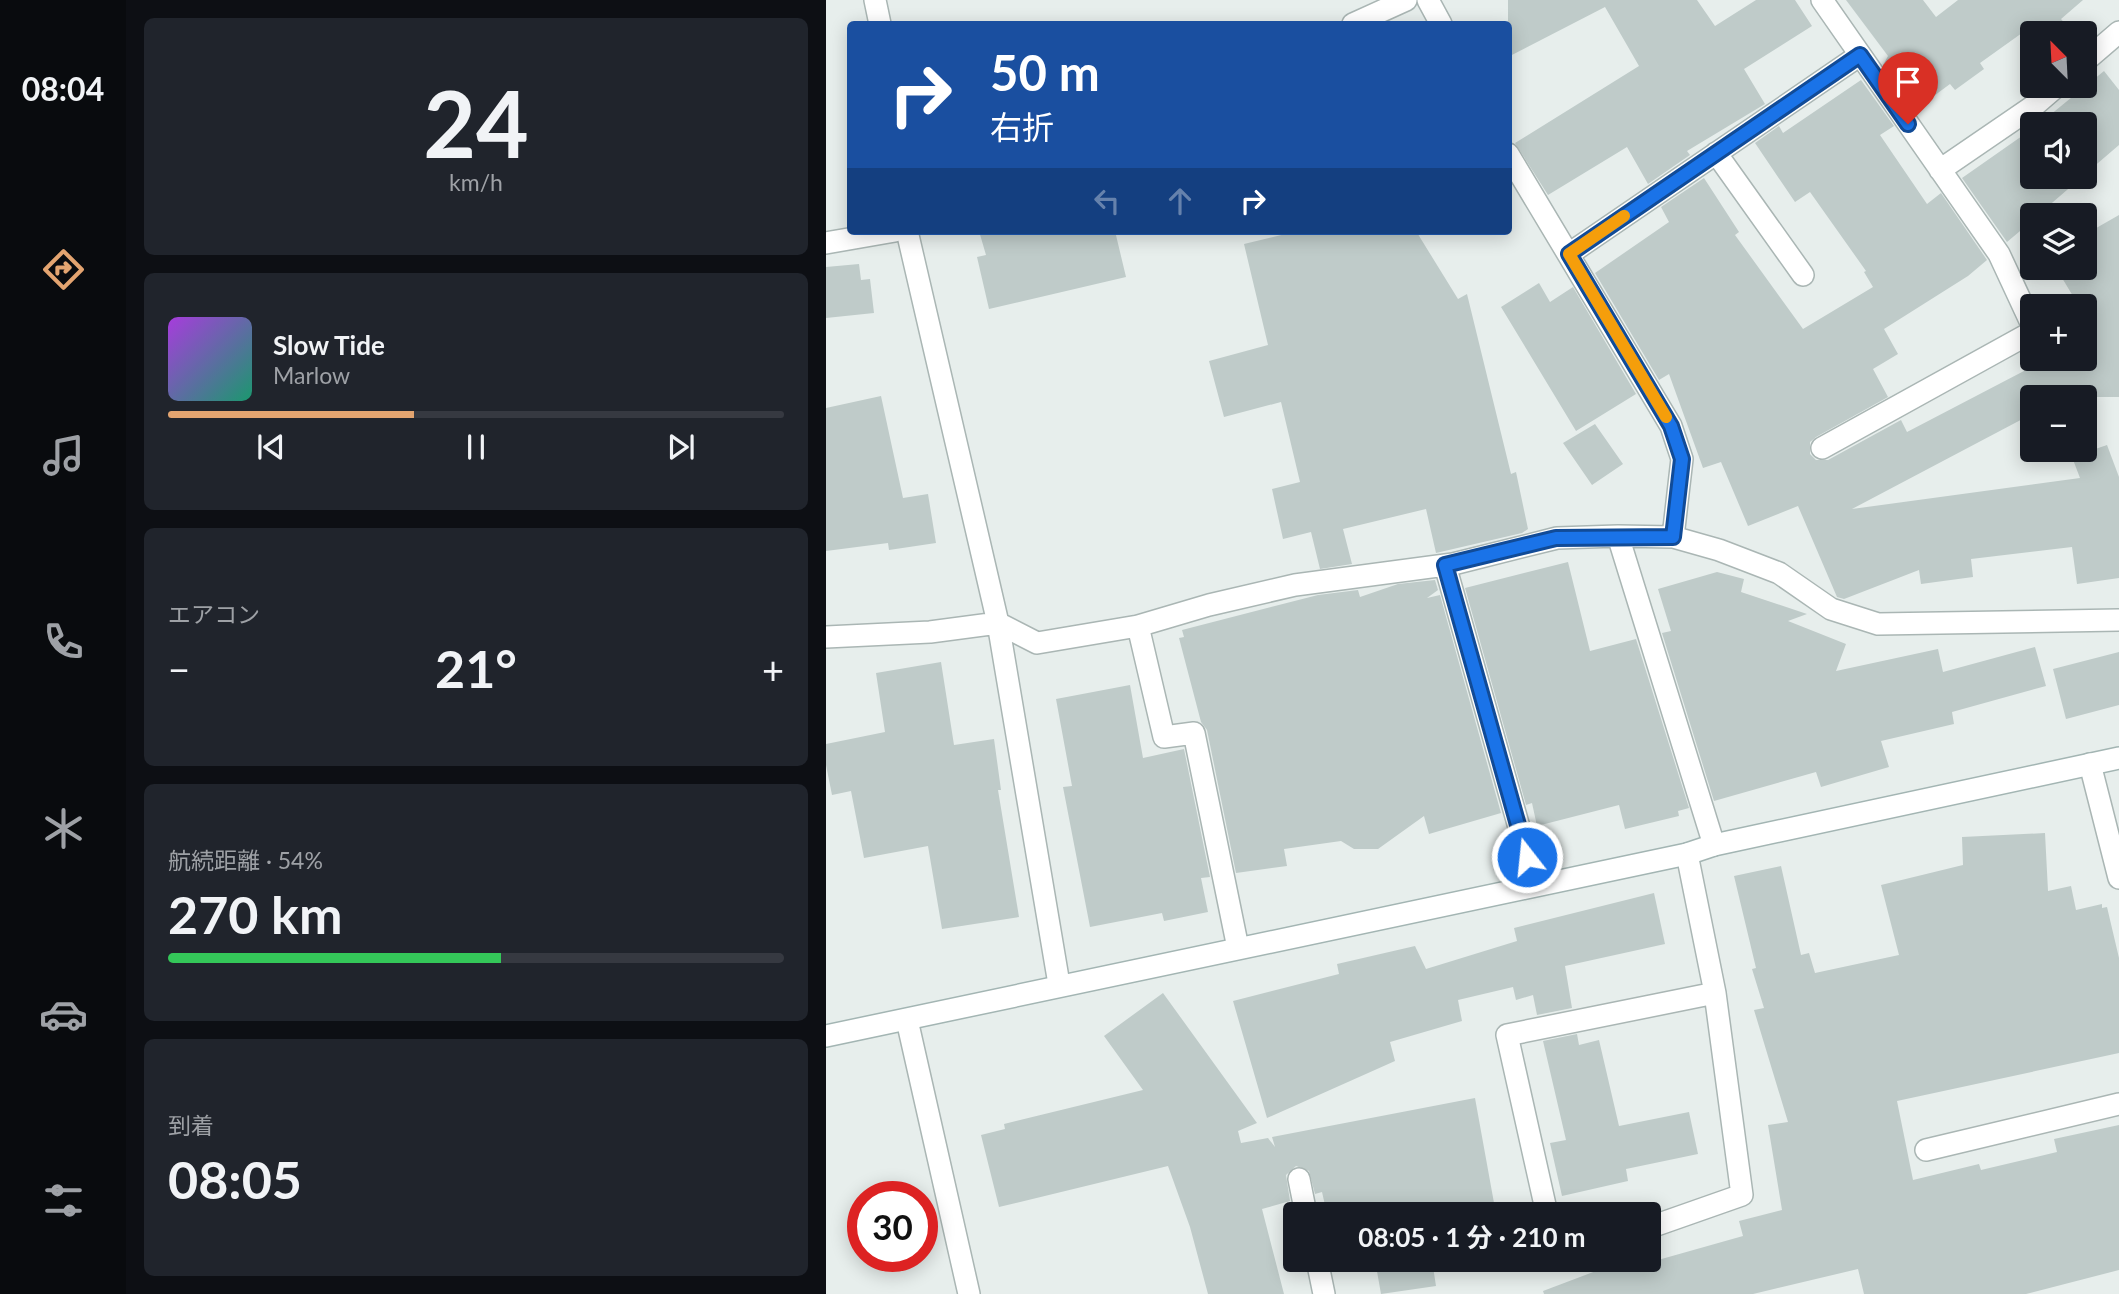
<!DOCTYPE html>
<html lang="ja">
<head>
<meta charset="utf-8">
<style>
	:root { --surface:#171b24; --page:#20242c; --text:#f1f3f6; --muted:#9ea1a6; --line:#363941; --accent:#e3a470 }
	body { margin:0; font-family:Lato,"Noto Sans JP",sans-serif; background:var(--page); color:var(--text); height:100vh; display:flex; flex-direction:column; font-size:26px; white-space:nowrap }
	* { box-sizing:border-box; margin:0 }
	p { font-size:23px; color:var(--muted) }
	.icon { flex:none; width:38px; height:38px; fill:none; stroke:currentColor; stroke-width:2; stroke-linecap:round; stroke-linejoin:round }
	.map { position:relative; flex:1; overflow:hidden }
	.side { display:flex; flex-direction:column; gap:18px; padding:18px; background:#0d0f14; width:700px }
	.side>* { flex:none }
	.hud { position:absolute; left:21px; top:21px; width:665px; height:214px; border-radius:7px; box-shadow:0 4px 18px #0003; background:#1a4fa0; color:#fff; overflow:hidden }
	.needle { width:46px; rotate:336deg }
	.buttons { position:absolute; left:1194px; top:21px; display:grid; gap:14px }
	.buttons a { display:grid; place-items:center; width:77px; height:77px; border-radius:7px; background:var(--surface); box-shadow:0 4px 18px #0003; font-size:35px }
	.speed { position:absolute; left:21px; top:1181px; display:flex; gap:14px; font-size:35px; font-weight:700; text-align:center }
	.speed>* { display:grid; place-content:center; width:91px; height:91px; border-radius:50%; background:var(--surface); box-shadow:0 4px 18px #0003; line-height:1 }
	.speed .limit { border:10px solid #d22; background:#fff; color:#111 }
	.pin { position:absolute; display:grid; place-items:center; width:60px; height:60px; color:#fff; margin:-72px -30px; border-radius:50% 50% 50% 0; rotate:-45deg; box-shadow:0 0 7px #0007 }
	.pin .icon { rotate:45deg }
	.me { position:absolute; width:77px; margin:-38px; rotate:344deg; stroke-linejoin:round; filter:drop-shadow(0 0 5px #0008) }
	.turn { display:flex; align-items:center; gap:24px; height:147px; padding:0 28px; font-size:32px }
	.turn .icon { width:91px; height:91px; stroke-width:2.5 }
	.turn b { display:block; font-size:49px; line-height:60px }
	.lanes { display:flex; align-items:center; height:66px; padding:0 28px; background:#0003; justify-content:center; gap:35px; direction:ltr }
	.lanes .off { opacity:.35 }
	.big { font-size:52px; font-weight:700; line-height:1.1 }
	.side .widget { flex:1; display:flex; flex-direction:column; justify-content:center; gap:10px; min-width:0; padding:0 24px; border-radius:10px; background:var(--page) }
	.side .dial { align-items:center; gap:0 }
	.dial b { font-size:91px; line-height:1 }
	.song { display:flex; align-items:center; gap:21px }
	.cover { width:84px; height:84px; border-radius:10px; background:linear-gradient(135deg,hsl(280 70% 55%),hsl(160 70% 35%)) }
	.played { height:7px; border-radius:4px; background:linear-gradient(90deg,var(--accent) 40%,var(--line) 40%) }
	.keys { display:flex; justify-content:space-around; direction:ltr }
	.heat { display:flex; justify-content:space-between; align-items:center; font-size:38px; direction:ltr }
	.charge { height:10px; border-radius:5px; background:linear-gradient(90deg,#34c759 54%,var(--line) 0) }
	.trip { position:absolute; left:457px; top:1202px; width:378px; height:70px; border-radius:7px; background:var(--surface); box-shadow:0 4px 18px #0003; font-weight:700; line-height:70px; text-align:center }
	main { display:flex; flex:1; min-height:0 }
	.menu { display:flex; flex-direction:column; width:126px; justify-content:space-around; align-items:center; background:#090b0e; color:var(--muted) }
	.menu .icon { width:49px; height:49px }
	.menu .on { color:var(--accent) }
	.menu b { font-size:32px; color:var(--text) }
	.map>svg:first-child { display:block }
	.building { fill:#bfcbc9 }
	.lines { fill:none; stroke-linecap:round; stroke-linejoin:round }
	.street-casing { stroke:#aab6b4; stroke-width:24 }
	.secondary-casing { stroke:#a3b5b3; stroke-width:24 }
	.street { stroke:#fff; stroke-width:21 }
	.secondary { stroke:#fff; stroke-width:21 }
	.route-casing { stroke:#114b97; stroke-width:18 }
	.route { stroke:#1a73e8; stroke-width:12 }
	.slow { stroke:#f59e0b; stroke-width:12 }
</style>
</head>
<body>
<main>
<nav class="menu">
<b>08:04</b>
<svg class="icon on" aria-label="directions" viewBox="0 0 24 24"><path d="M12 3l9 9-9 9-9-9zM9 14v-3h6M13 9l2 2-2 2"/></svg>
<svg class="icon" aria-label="music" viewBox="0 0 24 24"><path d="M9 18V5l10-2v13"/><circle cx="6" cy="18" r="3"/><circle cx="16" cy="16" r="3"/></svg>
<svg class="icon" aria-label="phone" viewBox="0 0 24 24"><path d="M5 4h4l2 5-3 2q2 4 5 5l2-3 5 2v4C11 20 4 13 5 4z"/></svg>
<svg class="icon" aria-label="climate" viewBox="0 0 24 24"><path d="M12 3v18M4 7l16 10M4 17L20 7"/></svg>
<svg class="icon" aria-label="car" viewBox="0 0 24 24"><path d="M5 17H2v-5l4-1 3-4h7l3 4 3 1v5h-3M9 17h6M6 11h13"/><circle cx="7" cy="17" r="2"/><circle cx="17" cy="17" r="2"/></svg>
<svg class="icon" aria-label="filters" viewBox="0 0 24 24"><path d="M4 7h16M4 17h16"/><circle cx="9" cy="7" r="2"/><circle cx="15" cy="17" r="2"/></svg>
</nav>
<section class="side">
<div class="widget dial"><b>24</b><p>km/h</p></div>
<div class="widget">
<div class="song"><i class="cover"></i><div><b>Slow Tide</b><p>Marlow</p></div></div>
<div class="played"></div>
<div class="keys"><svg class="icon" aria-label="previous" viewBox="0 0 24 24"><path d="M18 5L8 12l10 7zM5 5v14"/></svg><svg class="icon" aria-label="pause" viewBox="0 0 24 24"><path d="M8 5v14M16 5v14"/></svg><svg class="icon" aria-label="next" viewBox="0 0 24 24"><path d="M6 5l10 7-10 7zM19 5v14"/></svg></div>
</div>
<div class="widget"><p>エアコン</p>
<div class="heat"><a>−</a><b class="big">21°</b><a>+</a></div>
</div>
<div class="widget"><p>航続距離 · 54%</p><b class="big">270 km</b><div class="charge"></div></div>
<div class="widget"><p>到着</p><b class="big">08:05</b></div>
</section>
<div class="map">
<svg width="1293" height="1294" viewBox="0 0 1293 1294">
	<rect width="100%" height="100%" fill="#e7eeec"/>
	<!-- building -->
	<path class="building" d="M682,0h189l18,26 41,-26h39l17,26 -68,43 21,35 -78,47 3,4 -42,29 -21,-37 -79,48 -33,-52 124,-77 -34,-59 -97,50z
		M1020,0h77l13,17 22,-17h125l-22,19 12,14h-51l-42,30 4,6 -29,21 -5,-6 -35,26 -32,-45 5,-9z
		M1278,71l15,19v55l-35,30v-51h-45z
		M1035,80l33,46 -14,9 47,69 14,-11 46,67 -19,16 -84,53 14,25 -25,15 15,28 -72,40 -6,5v12l6,6h12l73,-40 6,12 140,-73h37v-53h-5l-23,-38h28v-33l35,-20v182h-87v17l-180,95 228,-31 -8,-21 35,-12 12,32v101l-42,6 -5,-37 -101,12 2,18 -52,7 -2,-14 -75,29 -7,-2 -39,-91 -50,20 -27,-64 -18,6 -34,-94 -10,6 -64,-107 74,-51 -8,-15 43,-29 35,54 -4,3 68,94 70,-42 -9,-15 2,-1 -56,-79 -15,10 -40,-59 24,-17 4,7z
		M1206,129v48h50l-44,38h-6v6l-25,21 -45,-64z
		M153,231h136l11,46 -137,32 -12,-52 9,-2z
		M472,231h118l42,68 9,-5 44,180 5,-2 12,57 -6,4 -86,20 -10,-44 -83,20 9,35 -32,5 -9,-37 -28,7 -11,-50 28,-7 -19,-80 -57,15 -15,-56 59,-16 -24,-101z
		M33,264l2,16 9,-1 4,34 -48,5v-51z
		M713,283l11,19 23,-15 63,107 -60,37 -75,-124z
		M55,396l22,102 25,-4 8,49 -47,7 -1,-7 -62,8v-143z
		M769,424l28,40 -31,21 -29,-42z
		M742,562l22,89 46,-12 53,169 -11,3 1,5 -54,13 -6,-24 -82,21 -5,-23 -6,2 -61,-217z
		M891,572l27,7 -3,13 66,22 -19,7 58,23 -10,27 102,-22 5,23 92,-25 11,39 -94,26 2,12 -73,17 8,26 -68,20 -5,-15 -102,29 -52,-168 9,-2 -13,-42z
		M609,580l3,10 -11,8 13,-3 61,218 -72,21 -5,-18 -46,33h-24l-13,-8 -57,8 3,17 -51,7 -29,-143 -6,-8 -22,-84 5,-1 -2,-7 136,-35 40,-5 2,7 38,-13z
		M1293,652v53l-53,14 -13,-50z
		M115,662l13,83 40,-6 7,51h-3l21,127 -77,12 -14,-83 -64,12 -13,-67 -19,4 -6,-30v-21l59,-12 -9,-59z
		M304,685l13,73 41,-9 26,128 -9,1 7,34 -44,9 -2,-8 -72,14 -27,-140 9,-1 -16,-87z
		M1219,833l3,58 23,-5 5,24 26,-6v4l5,-1 12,51v95l-222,48 16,79 66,-16 2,6 76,-18 -3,-13 65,-14v145l-93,24h-162l-6,-25 -105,25h-209l-1,-3 82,-31h33l85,-24 -4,-15 43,-11 -14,-85 20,-3 -34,-112 10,-2 -12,-39 4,-1 -22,-92 47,-10 20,89 8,-2 6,20 84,-18 -18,-70 82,-20 -1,-28z
		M828,893l11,51 -100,22 7,42 -35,7 -4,-20 -17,5 -3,-13 -55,13 4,21 -72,21 5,19 -128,57 -34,-117 106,-27 -2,-10 78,-18 11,23 91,-28 -3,-13z
		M337,993l94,130 -19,8 3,12 27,-5 7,9 -3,-10 203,-39 21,116h-169l-5,-22 -7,2 -6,-23 -13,-5 -10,9 4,26 -28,8 22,85h-76l-18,-67 -22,-61 -169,41 -18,-72 24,-6 -1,-5 139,-34 -39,-54z
		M751,1034l2,11 20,-5 20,86 70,-14 9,42 -72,15 2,12 -66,15 -12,-53 16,-3 -23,-99z
		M549,1260h57l4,26 -55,8z"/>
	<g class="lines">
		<defs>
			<path id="street" d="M49,0l5,24
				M602,0l13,24
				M996,0l177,254 33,71
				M527,24l53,-24
				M1258,62l35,-30
				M890,153l87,122
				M682,154l163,272 11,33 -9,78
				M1114,170l95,-65 22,-19
				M81,231l91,392 61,361
				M0,243l69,-12
				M743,254l291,-199
				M996,448l210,-116
				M792,536l96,309
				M619,565l90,319
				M312,626l26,111 30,-4 44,215
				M0,637l104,-5 68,-9 39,20 101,-17 71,-21 86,-20 158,-21 104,-26 61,-2 55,1 46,13 60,23 52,36 47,15 241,-4
				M1264,764l29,114
				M81,1020l62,274
				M1100,1150l193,-46
				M473,1179l7,35
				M721,1214l-40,-179 208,-42
				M822,1228l94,-33 -27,-202 -28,-139
				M491,1260l7,34
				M731,1260h2"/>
			<path id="secondary" d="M0,1036l861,-182 27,-9 405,-87"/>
		</defs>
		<!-- street casing -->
		<use href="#street" class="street-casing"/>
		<!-- secondary casing -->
		<use href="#secondary" class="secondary-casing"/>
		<!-- street -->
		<use href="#street" class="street"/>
		<!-- secondary -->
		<use href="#secondary" class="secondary"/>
	</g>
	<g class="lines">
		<defs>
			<path id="route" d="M701,857l-82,-292 111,-27 117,-1 9,-78 -11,-33 -102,-172 291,-199 48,69"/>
		</defs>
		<!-- route casing -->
		<use href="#route" class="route-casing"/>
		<!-- route -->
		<use href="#route" class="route"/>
		<!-- slow -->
		<path class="slow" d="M798,216l-55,38 97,163"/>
	</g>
</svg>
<div class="buttons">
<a><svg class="needle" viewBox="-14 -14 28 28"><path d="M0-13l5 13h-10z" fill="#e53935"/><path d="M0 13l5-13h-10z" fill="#9ea1a6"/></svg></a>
<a><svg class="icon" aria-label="sound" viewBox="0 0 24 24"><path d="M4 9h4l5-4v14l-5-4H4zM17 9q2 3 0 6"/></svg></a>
<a><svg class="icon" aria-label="layers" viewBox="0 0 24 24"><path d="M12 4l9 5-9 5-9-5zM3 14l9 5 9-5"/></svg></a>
<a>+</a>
<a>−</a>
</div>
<div class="speed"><div class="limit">30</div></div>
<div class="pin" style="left:1082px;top:124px;background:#d93025"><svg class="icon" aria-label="arrive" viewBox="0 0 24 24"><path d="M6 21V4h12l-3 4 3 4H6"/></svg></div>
<svg class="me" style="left:701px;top:857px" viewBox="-20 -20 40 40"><circle r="17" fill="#1a73e8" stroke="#fff" stroke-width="3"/><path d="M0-11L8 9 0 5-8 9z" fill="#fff"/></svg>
<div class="trip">08:05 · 1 分 · 210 m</div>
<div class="hud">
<div class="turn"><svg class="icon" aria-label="right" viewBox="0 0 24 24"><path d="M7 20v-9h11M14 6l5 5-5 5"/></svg><div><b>50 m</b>右折</div></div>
<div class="lanes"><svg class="icon off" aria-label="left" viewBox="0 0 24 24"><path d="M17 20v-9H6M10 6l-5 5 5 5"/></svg><svg class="icon off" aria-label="ahead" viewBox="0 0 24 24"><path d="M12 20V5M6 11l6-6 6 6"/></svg><svg class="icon" aria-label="right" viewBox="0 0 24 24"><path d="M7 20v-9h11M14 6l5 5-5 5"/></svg></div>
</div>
</div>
</main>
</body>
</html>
